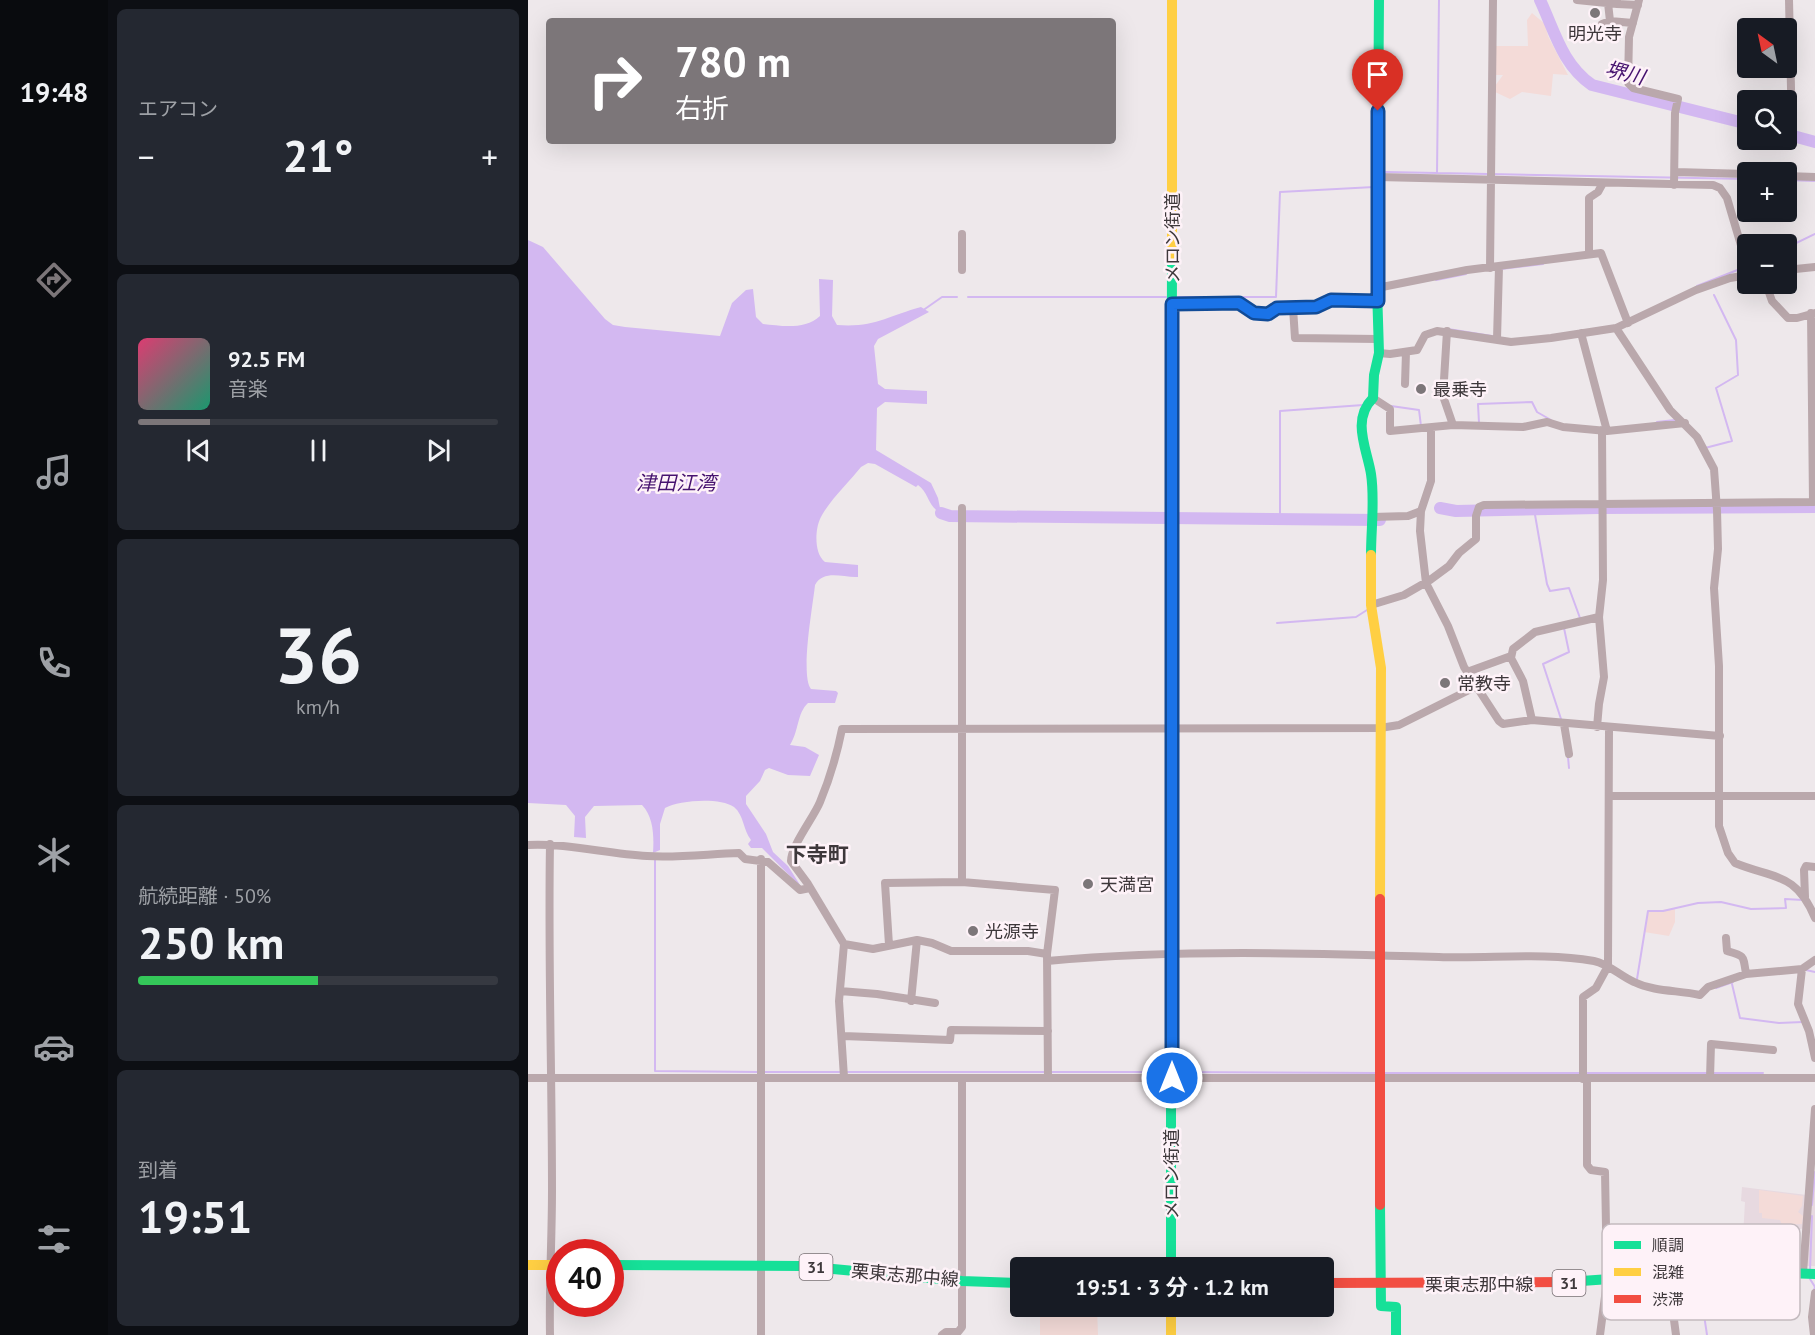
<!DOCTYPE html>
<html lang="ja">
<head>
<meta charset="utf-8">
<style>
	:root { --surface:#171b24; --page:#242831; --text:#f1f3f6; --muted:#9ea1a6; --line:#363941; --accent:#7c7679 }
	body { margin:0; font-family:"PT Sans","Noto Sans JP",sans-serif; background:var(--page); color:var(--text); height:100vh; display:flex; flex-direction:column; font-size:22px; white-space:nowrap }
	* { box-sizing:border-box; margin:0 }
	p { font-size:20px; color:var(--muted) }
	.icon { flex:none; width:33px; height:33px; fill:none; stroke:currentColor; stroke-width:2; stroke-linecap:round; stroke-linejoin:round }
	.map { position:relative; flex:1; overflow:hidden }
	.sheet { display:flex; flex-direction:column; gap:9px; padding:9px; background:#0d0f14; width:420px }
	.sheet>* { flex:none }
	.hud { position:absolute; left:18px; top:18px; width:570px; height:126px; border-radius:6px; box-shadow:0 6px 24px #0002; background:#7c7679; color:#fff; overflow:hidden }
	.needle { width:39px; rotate:327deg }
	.fabs { position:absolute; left:1209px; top:18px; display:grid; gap:12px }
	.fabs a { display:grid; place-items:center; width:60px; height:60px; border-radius:6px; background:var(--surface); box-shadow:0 6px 24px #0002; font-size:30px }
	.speed { position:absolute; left:18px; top:1239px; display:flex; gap:12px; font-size:30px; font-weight:700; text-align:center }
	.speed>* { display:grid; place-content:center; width:78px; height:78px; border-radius:50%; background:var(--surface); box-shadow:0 6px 24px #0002; line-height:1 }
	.speed .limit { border:9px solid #d22; background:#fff; color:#111 }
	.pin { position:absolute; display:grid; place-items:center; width:51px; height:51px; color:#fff; margin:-62px -26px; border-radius:50% 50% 50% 0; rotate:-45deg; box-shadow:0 0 6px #0007 }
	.pin .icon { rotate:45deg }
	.me { position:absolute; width:66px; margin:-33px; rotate:0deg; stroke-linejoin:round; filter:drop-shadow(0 0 4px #0008) }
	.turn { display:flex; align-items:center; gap:21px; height:126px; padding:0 30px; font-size:27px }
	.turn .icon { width:78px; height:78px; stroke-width:2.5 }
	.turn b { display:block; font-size:42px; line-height:51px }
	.big { font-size:45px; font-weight:700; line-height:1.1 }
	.sheet .widget { flex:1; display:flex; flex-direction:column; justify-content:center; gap:9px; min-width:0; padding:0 21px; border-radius:9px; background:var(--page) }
	.sheet .dial { align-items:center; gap:0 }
	.dial b { font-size:78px; line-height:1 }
	.song { display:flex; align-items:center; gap:18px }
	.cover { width:72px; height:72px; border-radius:9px; background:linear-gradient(135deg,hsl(340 70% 55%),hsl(160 70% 35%)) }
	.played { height:6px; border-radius:3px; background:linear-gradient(90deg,var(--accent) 20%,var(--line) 20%) }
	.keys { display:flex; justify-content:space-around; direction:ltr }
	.heat { display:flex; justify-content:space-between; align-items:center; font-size:33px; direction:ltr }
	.charge { height:9px; border-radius:4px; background:linear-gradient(90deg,#34c759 50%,var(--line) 0) }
	.trip { position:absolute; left:482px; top:1257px; width:324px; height:60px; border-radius:6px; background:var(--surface); box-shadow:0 6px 24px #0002; font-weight:700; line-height:60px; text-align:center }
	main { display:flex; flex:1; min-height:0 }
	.menu { display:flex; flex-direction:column; width:108px; justify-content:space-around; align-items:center; background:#090b0e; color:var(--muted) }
	.menu .icon { width:42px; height:42px }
	.menu .on { color:var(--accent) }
	.menu b { font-size:27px; color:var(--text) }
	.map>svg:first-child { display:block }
	.built { fill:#e7d9e0 }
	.green { fill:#f4dbd8 }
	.water { fill:#d3b8f1 }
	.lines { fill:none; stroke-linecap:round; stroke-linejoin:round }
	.stream { stroke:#d3b8f1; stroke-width:2 }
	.river { stroke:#d3b8f1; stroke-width:12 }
	.street { stroke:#baa8ac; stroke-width:8 }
	.fast { stroke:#16e098; stroke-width:10 }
	.slow { stroke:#ffcf43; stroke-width:10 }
	.jam { stroke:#f24e42; stroke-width:10 }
	.route-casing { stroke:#114b97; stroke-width:15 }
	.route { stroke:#1a73e8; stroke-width:10 }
	.poi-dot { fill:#7c7679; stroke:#fef2f8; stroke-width:2 }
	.labels { text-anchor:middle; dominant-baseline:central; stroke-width:5; stroke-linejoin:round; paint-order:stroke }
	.shield { fill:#fef2f8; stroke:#787074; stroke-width:1.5 }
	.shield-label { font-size:16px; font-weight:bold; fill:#3e383b }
	.poi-label { font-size:18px; fill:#3e383b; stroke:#fef2f8; text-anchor:start }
	.street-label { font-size:18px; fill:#3e383b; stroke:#fef2f8 }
	.water-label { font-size:20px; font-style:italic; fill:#46126f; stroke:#fef2f8 }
	.quarter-label { font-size:21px; font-weight:bold; fill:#3e383b; stroke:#fef2f8 }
	.key { fill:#fef2f8; stroke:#c4babf; stroke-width:1.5 }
	.key-label { font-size:16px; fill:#3e383b }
</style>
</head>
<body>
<main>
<nav class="menu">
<b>19:48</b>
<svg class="icon on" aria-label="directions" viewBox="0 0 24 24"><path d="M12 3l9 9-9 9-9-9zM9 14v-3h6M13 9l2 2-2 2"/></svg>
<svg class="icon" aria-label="music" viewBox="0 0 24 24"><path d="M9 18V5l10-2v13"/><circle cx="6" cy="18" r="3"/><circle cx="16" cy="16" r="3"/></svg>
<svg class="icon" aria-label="phone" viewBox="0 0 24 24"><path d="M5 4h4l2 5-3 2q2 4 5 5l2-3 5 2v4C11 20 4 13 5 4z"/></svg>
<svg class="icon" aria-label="climate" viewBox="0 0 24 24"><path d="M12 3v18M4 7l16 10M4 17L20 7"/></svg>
<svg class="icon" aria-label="car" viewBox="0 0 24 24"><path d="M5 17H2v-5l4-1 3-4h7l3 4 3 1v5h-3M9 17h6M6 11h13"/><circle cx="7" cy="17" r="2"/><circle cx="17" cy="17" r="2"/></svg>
<svg class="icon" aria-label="filters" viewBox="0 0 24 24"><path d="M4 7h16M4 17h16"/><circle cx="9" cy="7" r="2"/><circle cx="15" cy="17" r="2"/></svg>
</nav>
<section class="sheet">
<div class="widget"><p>エアコン</p>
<div class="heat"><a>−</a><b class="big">21°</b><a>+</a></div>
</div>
<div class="widget">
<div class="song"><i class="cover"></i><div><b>92.5 FM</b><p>音楽</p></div></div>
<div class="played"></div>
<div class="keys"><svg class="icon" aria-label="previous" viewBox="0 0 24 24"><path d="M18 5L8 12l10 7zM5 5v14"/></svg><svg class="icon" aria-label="pause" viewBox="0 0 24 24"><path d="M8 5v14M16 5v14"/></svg><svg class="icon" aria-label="next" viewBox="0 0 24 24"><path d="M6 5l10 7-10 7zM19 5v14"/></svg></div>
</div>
<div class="widget dial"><b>36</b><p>km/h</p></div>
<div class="widget"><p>航続距離 · 50%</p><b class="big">250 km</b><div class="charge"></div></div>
<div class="widget"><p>到着</p><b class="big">19:51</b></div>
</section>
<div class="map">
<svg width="1287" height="1335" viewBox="0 0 1287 1335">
	<rect width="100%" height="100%" fill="#eee8eb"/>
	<!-- built -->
	<path class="built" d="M1287,1170v96h-8l5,-58z
		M1214,1187l65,8 -3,33 -28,9 -33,-1 2,-34 -4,-1z"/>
	<!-- green -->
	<path class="green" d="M1004,13l13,11 3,12 20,39 -15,-1 -2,22 -29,-4 -12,7 -15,-7v-6l8,-11h-8v-29h33l-1,-26z
		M1147,909v13l-6,14 -25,-4 4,-21z
		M1231,1190l44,6 -1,10 -4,6 5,4 -1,8 -20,1 -2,-5 -18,-2v-5h-3z
		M512,1307h57l1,28h-58z"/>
	<!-- water -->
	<path class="water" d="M0,240l15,7 62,72 8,6 12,2 95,9 12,-33 14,-13 7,-1 3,28 7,7c19,2 42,6 57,-8l-1,-37 14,1 -1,36 5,9c37,3 51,-9 84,-18l8,5 -51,27 -4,7 4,38 7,5 42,2v13l-42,-2 -8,6 -1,42 55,33 7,15 3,15c-13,-6 -12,-20 -23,-28l-2,2 -41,-23 -7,-1 -7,4c-12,15 -33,35 -41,52 -5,11 -6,35 5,43l33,3v12c-15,1 -34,-8 -43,8 -2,20 -15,90 -4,104l25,2 2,2 -3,10h-27c-11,10 -9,28 -18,42l15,2 14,8 -9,21 -22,-1 -19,-7 -4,2 -5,11 -14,15v8l20,30 7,18 15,14 14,22 -40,-40h-11l-3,-4 3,-4c-8,-10 -7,-25 -17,-33 -14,-10 -55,-7 -69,1l-5,16v26l-7,3c1,-15 1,-36 -11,-48l-48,1 -9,11 1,21 -12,-1 1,-21 -9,-11 -38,-2z"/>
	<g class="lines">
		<!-- stream -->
		<path class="stream" d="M911,0l-2,173 311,6
			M858,172l51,1
			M1258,180l29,1
			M1258,248l29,-14
			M973,269l42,-5
			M908,280l30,-6
			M1169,286l48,-19
			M440,297h198
			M650,297h98l4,-105 94,-5
			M394,311l20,-14h15
			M920,329l44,7
			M863,406l28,4 2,16
			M1129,422l18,-2
			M949,423h2l-1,-19 54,-2 5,10 14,8
			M1177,448l27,-7 -16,-53 22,-13 -2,-35 -22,-45
			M1006,509l13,75 3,7 19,-3 11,30 -3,1
			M752,520v-109l83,-6
			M749,623l79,-6 11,-7
			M1034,722l-19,-58 26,-12 -5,-24
			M1040,757l1,11
			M127,860v211l103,1
			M1278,970l9,2
			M1109,979l11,-68h15l35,-8 23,-1 30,7 35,-1 -1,-9 18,1
			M1204,984l8,34 39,5 24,-1
			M1188,988l17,-6
			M236,1072h405
			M647,1072l201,1
			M857,1073h195
			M1058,1073h177
			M1284,1205l3,-33
			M1282,1270l2,-54
			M1282,1279l5,8 -2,5
			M1179,1280c-8,16 -2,39 0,55"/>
		<!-- river -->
		<path class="river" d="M1012,0c15,32 22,64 52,85l156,39
			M1258,134l29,8
			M912,508l16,3 142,-3 217,-1
			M413,513l9,3 430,4"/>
		<!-- street -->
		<path class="street" d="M1049,0l40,4v-4
			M1111,0l-10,37 -1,46 5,5 45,11 -3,14 -1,72
			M1261,0l3,132
			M1080,3l2,18
			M1089,4l21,1
			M1074,24l8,-3 23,2
			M1147,172l73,2
			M1258,176l29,1
			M850,177l335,8 7,3 7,10 21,71
			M1061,253v-55l9,-6 5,-9
			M962,268l3,-268
			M434,270v-36
			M1258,270l29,-3
			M1238,284l6,17 16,17h9l18,-5
			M849,288l90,-18 134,-17 27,70
			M644,304l67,-1 15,10 14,1 9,-6 38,-1 16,-7 47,1
			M765,308l2,30 83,1
			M1088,328l54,82 27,27 17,32 3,41 1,39 -4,39 5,78v160l9,27 7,10c39,16 61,9 80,55
			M919,331l-4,65 10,29
			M1053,333l26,98
			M969,339l2,-72
			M851,353l11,1 27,-4 8,-15 12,-4 74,11 40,-4 65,-10 80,-38 34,-12 18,-3
			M877,384l1,-32
			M845,398l17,11v22l63,-6 70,2 24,-5 16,5 44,4 78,-8
			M903,428v53l-10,30 -1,20 6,52 22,43 16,41 35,54 4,3 29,-4 188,16
			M434,508v374
			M844,517l36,-1 13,-5
			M843,605l33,-10 26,-15 19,-14 10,-13 17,-14v-23l3,-9 5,-2 329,-3 -2,-189
			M939,672l44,-16
			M1004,720l-9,-39 -12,-23 2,-9 22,-17 64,-15
			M1036,724l5,30
			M1069,727l2,-23 5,-27 -5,-60 4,-37 -1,-150
			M1081,796h206
			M22,844c-2,115 2,230 2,346 0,48 -3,96 -2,145
			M0,845c40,-2 79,9 119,11 30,2 61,-2 92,-3l6,6 23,3 32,28 10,-2
			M233,859v476
			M1277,897l-1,-27 2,-4 9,1
			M1198,938l1,13c18,5 16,4 19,23
			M316,944l29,5 44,-9 15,3 19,8h77l19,3
			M361,945l-4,-62 77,-1 93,8 -8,64 1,123
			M519,961c130,-12 262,-8 392,-4 51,2 104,-5 155,4 15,3 26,15 40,21 21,10 44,8 66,13l8,-8 38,-13 56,-5 13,-9
			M1274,969l-4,35 11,27 6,27
			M312,991l37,3 58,9
			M383,1001l6,-61
			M315,1036l107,4 1,-10 97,1
			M316,1077l-5,-76 5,-57 -36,-60 -17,-23c0,-15 23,-44 29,-59 10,-24 17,-48 22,-73l538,-1 19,-3 76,-38
			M0,1078h1287
			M1182,1078l1,-34 62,6
			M1055,1079v-82l13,-9 12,-22 1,-238
			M1059,1079v86l4,5 14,2 2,109 -7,54
			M1275,1273l12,-164
			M1140,1275l8,60
			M414,1335l4,-3h12l4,-5v-249
			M1286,1335l-2,-18 3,-24"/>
		<!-- fast -->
		<path class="fast" d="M843,555c0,-26 4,-55 0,-81 -4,-25 -20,-54 2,-76l1,-23 5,-22 -2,-65 2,-288
			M643,671l1,-414
			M852,1205l1,101 15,1v28
			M82,1265l191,1 161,15 58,2
			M643,1268v-369
			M1039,1282l157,-11 91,3"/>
		<!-- slow -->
		<path class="slow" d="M644,257v-257
			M843,555v50l10,63 -1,231
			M643,899v-228
			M0,1265h32
			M643,1306v29"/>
		<!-- jam -->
		<path class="jam" d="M852,899v306
			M795,1283l244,-1"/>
	</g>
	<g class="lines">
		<defs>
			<path id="route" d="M644,1078v-774l67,-1 15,10 14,1 9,-6 39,-1 15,-7 47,1v-190"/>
		</defs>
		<!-- route casing -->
		<use href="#route" class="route-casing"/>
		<!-- route -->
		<use href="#route" class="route"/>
	</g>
	<!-- markers -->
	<g class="poi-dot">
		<circle cx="1067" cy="13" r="6"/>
		<circle cx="893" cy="389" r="6"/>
		<circle cx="917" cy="683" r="6"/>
		<circle cx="560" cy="884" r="6"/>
		<circle cx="445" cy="931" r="6"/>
	</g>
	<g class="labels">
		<!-- shield labels -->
		<g class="shield">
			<rect x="271.5" y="1254" width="33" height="26" rx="4.5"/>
			<rect x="1024.5" y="1270" width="33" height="26" rx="4.5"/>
		</g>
		<g class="shield-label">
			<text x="288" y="1267">31</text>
			<text x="1041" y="1283">31</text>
		</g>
		<!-- poi labels -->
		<g class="poi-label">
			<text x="1067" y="33" text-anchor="middle">明光寺</text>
			<text x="905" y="389">最乗寺</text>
			<text x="929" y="683">常教寺</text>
			<text x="572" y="884">天満宮</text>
			<text x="457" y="931">光源寺</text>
		</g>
		<!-- street labels -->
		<g class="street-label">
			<text transform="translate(644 238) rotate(-90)">メロン街道</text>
			<text transform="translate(643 1174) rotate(-90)">メロン街道</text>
			<text transform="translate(377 1275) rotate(5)">栗東志那中線</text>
			<text x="951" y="1284">栗東志那中線</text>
		</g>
		<!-- water labels -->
		<g class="water-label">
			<text transform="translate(1097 73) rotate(14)">堺川</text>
			<text x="148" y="483">津田江湾</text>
		</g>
		<!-- quarter labels -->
		<g class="quarter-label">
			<text x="289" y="854">下寺町</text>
		</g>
	</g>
	<!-- legend -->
	<rect x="1074" y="1224" width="198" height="96" rx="9" class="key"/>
	<rect x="1086" y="1241" width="27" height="8" fill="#16e098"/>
	<rect x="1086" y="1268" width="27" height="8" fill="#ffcf43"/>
	<rect x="1086" y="1295" width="27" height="8" fill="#f24e42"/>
	<g class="key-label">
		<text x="1124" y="1251">順調</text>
		<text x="1124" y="1278">混雑</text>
		<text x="1124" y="1305">渋滞</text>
	</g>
</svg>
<div class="fabs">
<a><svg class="needle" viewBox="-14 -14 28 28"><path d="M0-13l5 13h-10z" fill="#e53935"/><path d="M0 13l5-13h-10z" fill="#9ea1a6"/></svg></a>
<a><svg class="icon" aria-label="search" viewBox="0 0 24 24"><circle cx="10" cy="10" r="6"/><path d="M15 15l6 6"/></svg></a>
<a>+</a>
<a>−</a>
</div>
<div class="speed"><div class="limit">40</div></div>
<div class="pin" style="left:850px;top:111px;background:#d93025"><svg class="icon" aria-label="arrive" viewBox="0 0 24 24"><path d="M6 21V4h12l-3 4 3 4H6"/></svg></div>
<svg class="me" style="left:644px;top:1078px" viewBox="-20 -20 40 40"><circle r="17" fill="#1a73e8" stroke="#fff" stroke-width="3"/><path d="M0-11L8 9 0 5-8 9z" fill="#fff"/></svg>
<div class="trip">19:51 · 3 分 · 1.2 km</div>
<div class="hud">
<div class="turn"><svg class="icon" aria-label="right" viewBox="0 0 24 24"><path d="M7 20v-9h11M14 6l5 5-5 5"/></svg><div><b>780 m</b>右折</div></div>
</div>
</div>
</main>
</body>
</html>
